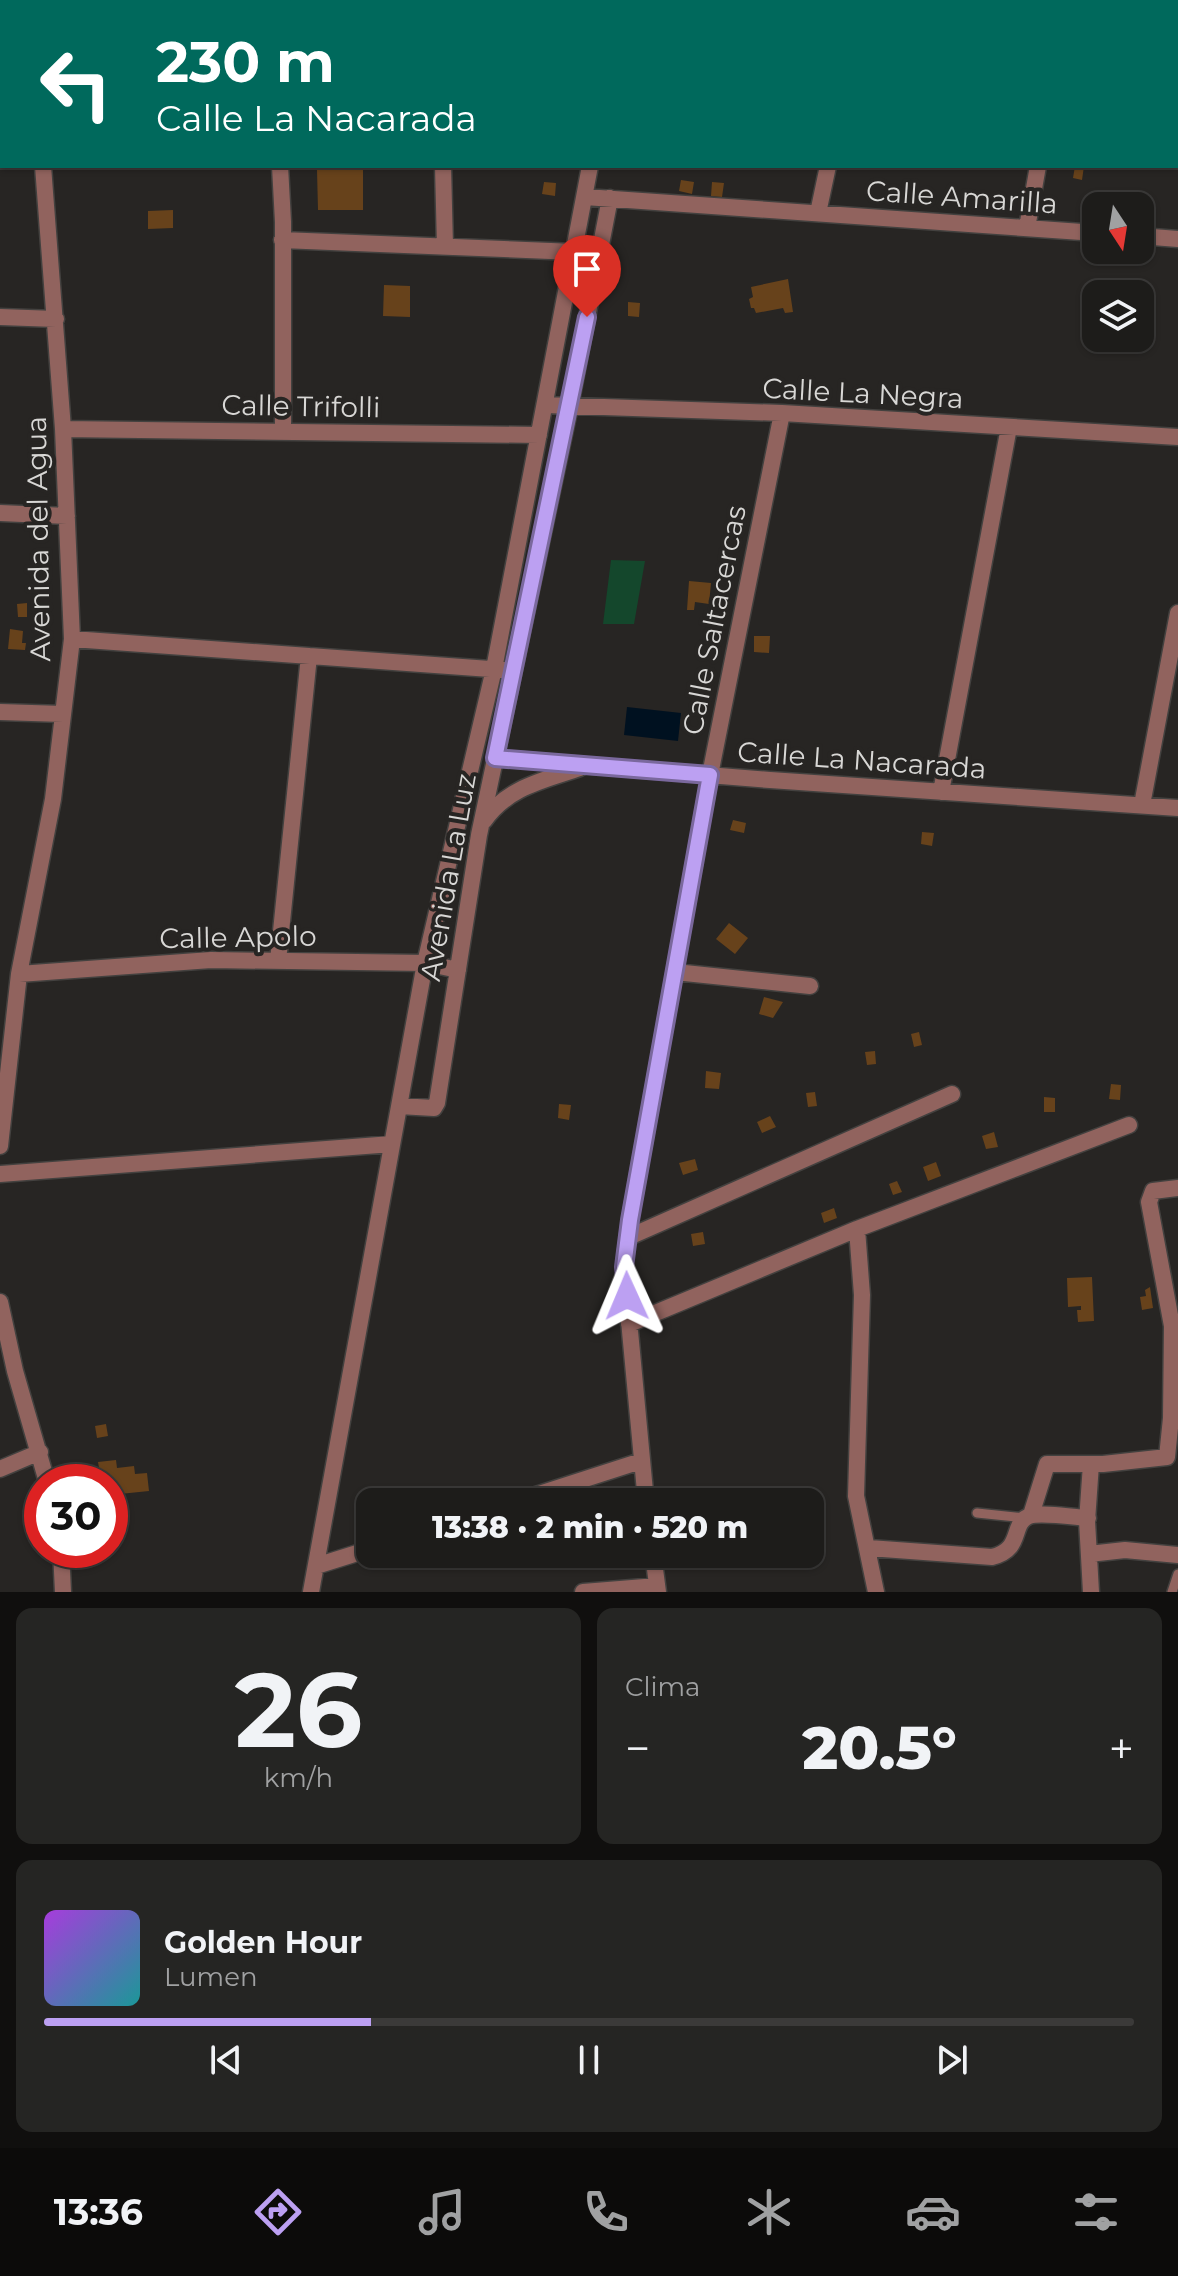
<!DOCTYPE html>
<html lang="es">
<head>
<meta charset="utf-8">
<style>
	:root { --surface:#1d1c1a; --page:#252523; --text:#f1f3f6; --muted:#a0a1a2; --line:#3b3a39; --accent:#bca0f2 }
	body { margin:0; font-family:Montserrat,sans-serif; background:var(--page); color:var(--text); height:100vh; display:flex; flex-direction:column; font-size:30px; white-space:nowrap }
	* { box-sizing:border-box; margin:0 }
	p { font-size:26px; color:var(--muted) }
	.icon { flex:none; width:44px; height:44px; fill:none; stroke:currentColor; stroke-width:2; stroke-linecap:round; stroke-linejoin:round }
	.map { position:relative; height:1592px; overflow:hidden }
	.sheet { display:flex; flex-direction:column; gap:16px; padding:16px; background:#100f0e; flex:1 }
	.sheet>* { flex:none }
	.top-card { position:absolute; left:0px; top:0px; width:1178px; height:168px; box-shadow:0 2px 6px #0004,0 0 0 2px var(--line); background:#00695c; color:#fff; overflow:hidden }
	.needle { width:52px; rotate:168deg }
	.fabs { position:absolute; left:1082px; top:192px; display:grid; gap:16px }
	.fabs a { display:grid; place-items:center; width:72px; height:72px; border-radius:16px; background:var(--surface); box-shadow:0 2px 6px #0004,0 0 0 2px var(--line); font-size:40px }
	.speed { position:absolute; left:24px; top:1464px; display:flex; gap:16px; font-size:40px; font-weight:700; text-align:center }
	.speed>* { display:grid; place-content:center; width:104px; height:104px; border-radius:50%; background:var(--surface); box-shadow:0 2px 6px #0004,0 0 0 2px var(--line); line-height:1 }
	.speed .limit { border:12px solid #d22; background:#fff; color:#111 }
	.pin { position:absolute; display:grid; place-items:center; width:68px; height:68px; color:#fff; margin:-82px -34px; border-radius:50% 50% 50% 0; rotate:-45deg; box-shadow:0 0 8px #0007 }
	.pin .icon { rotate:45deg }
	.me { position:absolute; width:88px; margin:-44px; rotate:359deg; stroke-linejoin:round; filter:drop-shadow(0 0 6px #0008) }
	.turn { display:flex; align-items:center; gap:28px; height:168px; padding:0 24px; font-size:36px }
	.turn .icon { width:104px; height:104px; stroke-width:2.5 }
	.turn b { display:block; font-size:56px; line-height:68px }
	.big { font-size:60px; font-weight:800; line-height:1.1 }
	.sheet .card { flex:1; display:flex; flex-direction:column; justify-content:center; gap:12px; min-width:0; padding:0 28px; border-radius:16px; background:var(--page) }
	.sheet .dial { align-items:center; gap:0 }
	.dial b { font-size:104px; line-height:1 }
	.song { display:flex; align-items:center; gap:24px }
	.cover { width:96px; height:96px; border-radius:12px; background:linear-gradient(135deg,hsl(280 70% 55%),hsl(180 70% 35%)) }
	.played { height:8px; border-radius:4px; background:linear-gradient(90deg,var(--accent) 30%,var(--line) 30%) }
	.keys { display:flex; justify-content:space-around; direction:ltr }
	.heat { display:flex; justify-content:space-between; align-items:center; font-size:44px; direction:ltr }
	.sheet .tiles { flex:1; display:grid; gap:16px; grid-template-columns:1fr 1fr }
	.card:last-child { grid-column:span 2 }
	.trip { position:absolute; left:356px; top:1488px; width:468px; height:80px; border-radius:16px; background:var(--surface); box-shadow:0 2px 6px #0004,0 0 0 2px var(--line); font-weight:800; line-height:80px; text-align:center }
	.menu { display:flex; height:128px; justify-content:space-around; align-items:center; background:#0c0b0a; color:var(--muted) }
	.menu .icon { width:56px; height:56px }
	.menu .selected { color:var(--accent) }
	.menu b { font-size:36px; color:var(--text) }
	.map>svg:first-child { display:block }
	.green { fill:#14472c }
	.water { fill:#001120 }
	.building { fill:#67421b }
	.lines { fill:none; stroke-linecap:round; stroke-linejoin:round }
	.lane-casing { stroke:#43413f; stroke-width:12 }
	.street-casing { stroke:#43413f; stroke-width:19 }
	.lane { stroke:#91635e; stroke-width:9 }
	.street { stroke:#91635e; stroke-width:16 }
	.route-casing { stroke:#7a689d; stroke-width:20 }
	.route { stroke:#bca0f2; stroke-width:14 }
	.labels { text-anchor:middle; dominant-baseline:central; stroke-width:8; stroke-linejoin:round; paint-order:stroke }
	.street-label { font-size:28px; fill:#d8d7d5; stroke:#272523 }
</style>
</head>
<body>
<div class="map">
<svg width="1178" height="1592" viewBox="0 0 1178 1592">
	<rect width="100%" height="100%" fill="#272523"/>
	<!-- green -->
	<path class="green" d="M611,560l34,1 -11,63h-31z"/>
	<!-- water -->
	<path class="water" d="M627,707l54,6 -3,28 -54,-6z"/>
	<!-- building -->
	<path class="building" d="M1075,166h9l-2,14 -9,-2z
		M317,170h46v40h-45z
		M681,180l13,2 -2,12 -13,-3z
		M544,182l12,1 -1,13 -13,-2z
		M712,182l12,1 -2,14 -11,-1z
		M173,210v18l-25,1v-18z
		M788,279l5,33 -8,1 -2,-5 -27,5 -2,-5h-3l-2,-9 4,-2 -2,-10z
		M384,285l26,1v31l-27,-1z
		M628,302l12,1 -1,14 -11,-1z
		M689,581l22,2 -2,21 -14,-2 -1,8h-7z
		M27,603v14h-9l-1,-13z
		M10,629l13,2 -1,12h4l-1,7 -17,-1z
		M754,636h16l-1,17 -15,-1z
		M733,820l13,3 -2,10 -14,-3z
		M922,832l12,1 -2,13 -11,-2z
		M729,923l19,15 -13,16 -19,-15z
		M764,997l19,5 -10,16 -14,-4z
		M919,1032l3,13 -8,2 -3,-13z
		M875,1051l1,13 -9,1 -2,-13z
		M706,1071l15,2 -2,16 -14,-1z
		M1111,1084l10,1 -1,15 -11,-1z
		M815,1092l2,14 -9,1 -2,-14z
		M1044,1097l11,1v14h-11z
		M559,1104l12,1 -2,15 -11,-2z
		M770,1116l6,11 -14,6 -5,-11z
		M994,1132l4,15 -12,2 -4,-13z
		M695,1159l3,11 -15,5 -4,-12z
		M936,1162l5,14 -13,5 -5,-14z
		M897,1181l5,11 -9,3 -4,-11z
		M834,1208l3,10 -13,5 -3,-10z
		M703,1232l2,12 -12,2 -2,-12z
		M1092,1277l2,44 -16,1 -1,-12h4v-4l-13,1 -1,-29z
		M1150,1287l3,21 -11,2 -2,-13 6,-1 -1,-6z
		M106,1424l2,12 -11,2 -2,-12z
		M116,1460l1,8 17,-2 1,8 12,-1 2,18 -39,4v-13h-12l-2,-13 3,-1 -1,-6z"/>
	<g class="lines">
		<defs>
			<path id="lane" d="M977,1513l49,5
				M1172,1592l6,-18"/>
			<path id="street" d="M16,0v2
				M274,0v2
				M437,0v2
				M617,2l1,-2
				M861,2l1,-2
				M1055,2v-2
				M280,166l3,56v210
				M443,166l2,81
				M585,197l511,36
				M818,213l10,-47
				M1027,228l11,-62
				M1140,236l38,3
				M282,240l293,12
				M0,317l56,2
				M545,405l237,8 396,24
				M63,429l476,6
				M0,513l67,3
				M72,639l432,31
				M0,712l63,2
				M495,758l275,22 408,28
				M941,792l68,-365
				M1142,805l36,-192
				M484,821c24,-34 58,-40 96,-53
				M278,961l31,-305
				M675,972l135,14
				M19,974l192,-14 214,3 33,7
				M399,1106l35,2 3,-5 42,-268 91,-429 40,-208
				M0,1146l19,-172 34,-175 19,-160 -9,-210 -20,-263
				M0,1174l392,-30
				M857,1229l5,66 -6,201 20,96
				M629,1237l323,-143
				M0,1302l15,69 32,111
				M629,1324l228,-95 272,-104
				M1091,1464l-4,57 4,71
				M0,1469l40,-17
				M514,1502l127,-41
				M646,1502l-22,-235 6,-47 80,-445 72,-362
				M1031,1515l16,-51h56l64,-7 4,-39 1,-92 -23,-124 4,-11 25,-3
				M869,1548l123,9c32,-8 18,-33 37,-41 11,-4 45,1 59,2
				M61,1550l2,42
				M653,1554l5,38
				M1089,1554l36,-4 53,5
				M316,1566l54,-17
				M311,1592l114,-629 69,-294 96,-503
				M583,1592l74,-6"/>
		</defs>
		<!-- lane casing -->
		<use href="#lane" class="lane-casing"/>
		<!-- street casing -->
		<use href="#street" class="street-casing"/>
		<!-- lane -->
		<use href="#lane" class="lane"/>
		<!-- street -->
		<use href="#street" class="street"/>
	</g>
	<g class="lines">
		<defs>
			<path id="route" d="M587,317l-92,441 215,17 -80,445 -6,47 3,29"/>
		</defs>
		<!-- route casing -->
		<use href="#route" class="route-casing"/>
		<!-- route -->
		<use href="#route" class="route"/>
	</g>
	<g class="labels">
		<!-- street labels -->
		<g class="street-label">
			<text transform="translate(962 197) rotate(4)">Calle Amarilla</text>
			<text transform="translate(863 393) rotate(3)">Calle La Negra</text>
			<text transform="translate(301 406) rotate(1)">Calle Trifolli</text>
			<text transform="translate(38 539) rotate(-91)">Avenida del Agua</text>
			<text transform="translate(714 620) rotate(-79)">Calle Saltacercas</text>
			<text transform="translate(862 760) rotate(4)">Calle La Nacarada</text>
			<text transform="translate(448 877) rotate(-80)">Avenida La Luz</text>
			<text transform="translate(238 937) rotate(-1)">Calle Apolo</text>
		</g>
	</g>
</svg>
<div class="fabs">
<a><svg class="needle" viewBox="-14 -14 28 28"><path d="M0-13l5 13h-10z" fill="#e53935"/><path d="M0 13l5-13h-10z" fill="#a0a1a2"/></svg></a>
<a><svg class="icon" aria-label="layers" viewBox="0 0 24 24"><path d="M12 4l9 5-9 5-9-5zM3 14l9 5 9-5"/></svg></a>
</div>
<div class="speed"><div class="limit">30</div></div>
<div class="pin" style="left:587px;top:317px;background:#d93025"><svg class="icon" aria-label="arrive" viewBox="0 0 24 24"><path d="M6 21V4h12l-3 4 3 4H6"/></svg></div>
<svg class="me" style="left:627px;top:1296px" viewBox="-20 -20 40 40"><path d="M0-17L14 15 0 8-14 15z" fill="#bca0f2" stroke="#fff" stroke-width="4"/></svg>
<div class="trip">13:38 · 2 min · 520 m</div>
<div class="top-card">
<div class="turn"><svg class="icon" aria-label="left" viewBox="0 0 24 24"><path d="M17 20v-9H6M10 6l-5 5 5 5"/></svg><div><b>230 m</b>Calle La Nacarada</div></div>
</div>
</div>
<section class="sheet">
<div class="tiles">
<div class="card dial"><b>26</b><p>km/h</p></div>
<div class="card"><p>Clima</p>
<div class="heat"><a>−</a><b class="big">20.5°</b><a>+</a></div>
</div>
<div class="card">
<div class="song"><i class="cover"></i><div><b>Golden Hour</b><p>Lumen</p></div></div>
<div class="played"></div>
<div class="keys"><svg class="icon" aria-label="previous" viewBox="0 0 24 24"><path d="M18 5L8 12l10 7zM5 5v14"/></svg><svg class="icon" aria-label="pause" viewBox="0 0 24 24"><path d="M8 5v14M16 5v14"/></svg><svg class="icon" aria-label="next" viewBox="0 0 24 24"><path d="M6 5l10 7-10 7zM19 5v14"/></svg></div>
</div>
</div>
</section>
<nav class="menu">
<b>13:36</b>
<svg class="icon selected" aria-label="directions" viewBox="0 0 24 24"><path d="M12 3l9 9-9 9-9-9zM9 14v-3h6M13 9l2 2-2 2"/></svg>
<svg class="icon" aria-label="music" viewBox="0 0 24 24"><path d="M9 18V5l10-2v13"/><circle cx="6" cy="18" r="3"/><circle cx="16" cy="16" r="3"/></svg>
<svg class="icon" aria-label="phone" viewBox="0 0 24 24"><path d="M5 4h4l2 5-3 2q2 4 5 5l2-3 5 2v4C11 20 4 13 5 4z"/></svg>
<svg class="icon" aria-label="climate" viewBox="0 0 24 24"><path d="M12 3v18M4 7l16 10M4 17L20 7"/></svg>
<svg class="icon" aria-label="car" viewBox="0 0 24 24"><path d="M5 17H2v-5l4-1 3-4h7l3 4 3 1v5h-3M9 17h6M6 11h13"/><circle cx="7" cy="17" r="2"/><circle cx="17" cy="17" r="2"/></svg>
<svg class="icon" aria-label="filters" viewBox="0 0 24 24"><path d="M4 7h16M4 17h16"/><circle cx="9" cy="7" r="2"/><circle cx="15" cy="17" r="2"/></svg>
</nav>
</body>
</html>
